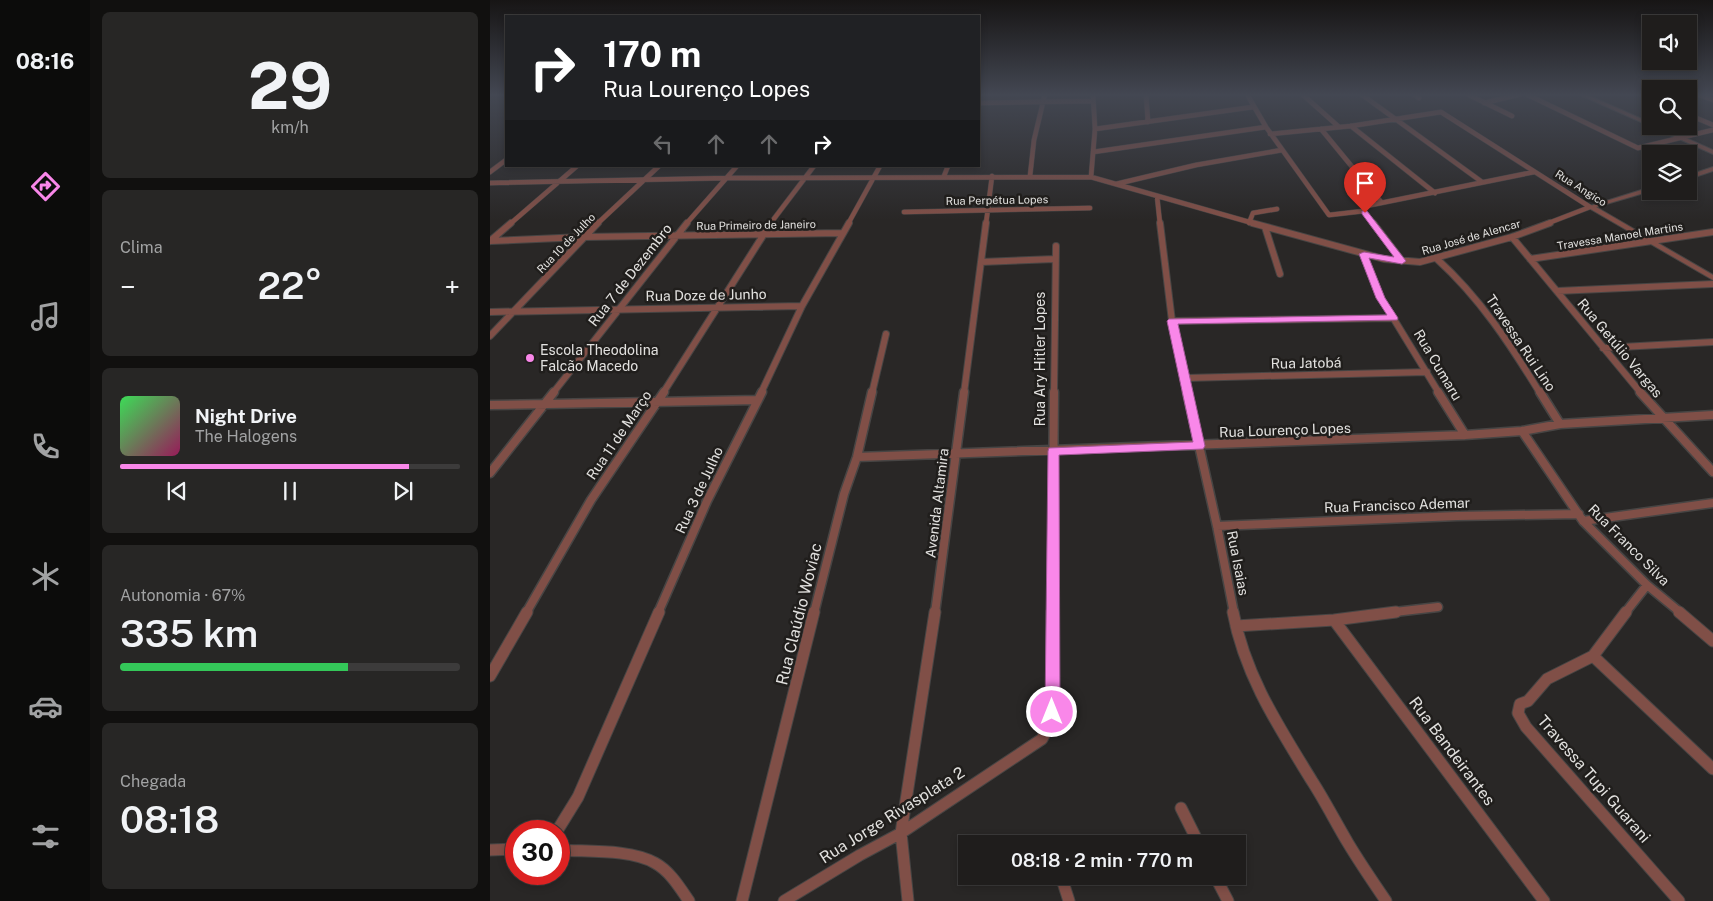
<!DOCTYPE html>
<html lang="pt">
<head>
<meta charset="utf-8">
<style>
	:root { --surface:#1f1d1c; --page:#272625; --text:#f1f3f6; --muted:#a1a2a3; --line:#3c3b3b; --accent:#f987e9 }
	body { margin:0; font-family:"Public Sans",sans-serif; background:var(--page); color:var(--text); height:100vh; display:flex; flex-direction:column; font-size:19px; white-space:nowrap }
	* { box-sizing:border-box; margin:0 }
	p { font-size:16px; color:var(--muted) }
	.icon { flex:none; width:28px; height:28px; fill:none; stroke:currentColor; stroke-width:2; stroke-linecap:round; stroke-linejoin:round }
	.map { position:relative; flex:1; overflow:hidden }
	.side { display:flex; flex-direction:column; gap:12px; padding:12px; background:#11100f; width:400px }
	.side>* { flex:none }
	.top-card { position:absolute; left:15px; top:15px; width:475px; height:152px; border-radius:0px; box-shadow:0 2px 8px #0003,0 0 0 1px var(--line); background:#202124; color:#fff; overflow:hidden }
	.buttons { position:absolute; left:1152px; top:15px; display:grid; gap:10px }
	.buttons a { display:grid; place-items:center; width:55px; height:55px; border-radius:0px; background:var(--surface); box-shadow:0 2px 8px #0003,0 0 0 1px var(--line); font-size:25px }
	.speed { position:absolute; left:15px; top:820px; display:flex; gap:10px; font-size:25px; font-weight:700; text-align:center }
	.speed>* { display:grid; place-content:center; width:65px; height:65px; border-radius:50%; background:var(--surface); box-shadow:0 2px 8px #0003,0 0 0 1px var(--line); line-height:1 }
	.speed .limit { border:8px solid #d22; background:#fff; color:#111 }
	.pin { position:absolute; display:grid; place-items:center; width:42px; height:42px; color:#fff; margin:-51px -21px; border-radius:50% 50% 50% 0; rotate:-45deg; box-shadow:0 0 5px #0007 }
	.pin .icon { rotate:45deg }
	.me { position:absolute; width:55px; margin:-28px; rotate:0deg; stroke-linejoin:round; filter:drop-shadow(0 0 4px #0008) }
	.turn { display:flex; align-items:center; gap:18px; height:105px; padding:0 15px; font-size:22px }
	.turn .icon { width:65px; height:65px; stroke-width:2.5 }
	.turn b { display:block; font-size:35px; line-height:42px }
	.lanes { display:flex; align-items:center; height:48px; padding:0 15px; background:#0003; justify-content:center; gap:25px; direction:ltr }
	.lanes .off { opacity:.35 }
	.big { font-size:38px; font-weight:600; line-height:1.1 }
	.side .card { flex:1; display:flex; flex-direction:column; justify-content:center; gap:8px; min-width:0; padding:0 18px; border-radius:8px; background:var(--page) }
	.side .dial { align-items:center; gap:0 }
	.dial b { font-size:65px; line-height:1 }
	.song { display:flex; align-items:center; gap:15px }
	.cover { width:60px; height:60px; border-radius:8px; background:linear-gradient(135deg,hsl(130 70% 55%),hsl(330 70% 35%)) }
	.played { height:5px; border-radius:2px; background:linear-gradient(90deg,var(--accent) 85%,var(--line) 85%) }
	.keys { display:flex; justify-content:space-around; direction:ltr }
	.heat { display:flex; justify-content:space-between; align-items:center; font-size:28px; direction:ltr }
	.charge { height:8px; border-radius:4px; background:linear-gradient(90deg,#34c759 67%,var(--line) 0) }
	.trip { position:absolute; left:468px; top:835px; width:288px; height:50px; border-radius:0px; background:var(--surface); box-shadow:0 2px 8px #0003,0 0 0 1px var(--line); font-weight:600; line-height:50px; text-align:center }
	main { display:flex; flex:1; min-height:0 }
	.tab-bar { display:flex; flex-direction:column; width:90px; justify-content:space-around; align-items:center; background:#0c0c0b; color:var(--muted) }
	.tab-bar .icon { width:35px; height:35px }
	.tab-bar .active { color:var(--accent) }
	.tab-bar b { font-size:22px; color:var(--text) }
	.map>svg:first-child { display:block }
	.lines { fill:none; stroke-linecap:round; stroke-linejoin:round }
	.minor-far3-casing { stroke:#474544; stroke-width:5.5 }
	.minor-far2-casing { stroke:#474544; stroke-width:8 }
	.minor-far1-casing { stroke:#474544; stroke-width:11 }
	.minor-casing { stroke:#474544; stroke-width:13 }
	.tertiary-casing { stroke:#474544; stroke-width:2 }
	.minor-far3 { stroke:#804f47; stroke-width:4.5 }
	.minor-far2 { stroke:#804f47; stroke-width:6 }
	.minor-far1 { stroke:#804f47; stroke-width:8 }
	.minor { stroke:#804f47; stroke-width:11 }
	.tertiary { fill:#804f47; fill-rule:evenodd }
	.route { fill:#f987e9; stroke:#a25897 }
	.poi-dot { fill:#f987e9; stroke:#201e1c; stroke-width:2 }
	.labels { text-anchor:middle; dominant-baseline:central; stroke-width:5; stroke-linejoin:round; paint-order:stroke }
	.far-street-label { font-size:11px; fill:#e2e1df; stroke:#201e1c }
	.street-label { font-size:14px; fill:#e2e1df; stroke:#201e1c }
	.poi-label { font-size:14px; fill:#e2e1df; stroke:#201e1c; text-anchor:start }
	.near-street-label { font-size:16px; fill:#e2e1df; stroke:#201e1c }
</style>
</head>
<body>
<main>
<nav class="tab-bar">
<b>08:16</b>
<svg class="icon active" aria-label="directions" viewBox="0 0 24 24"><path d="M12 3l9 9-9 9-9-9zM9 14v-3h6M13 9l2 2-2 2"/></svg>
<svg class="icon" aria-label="music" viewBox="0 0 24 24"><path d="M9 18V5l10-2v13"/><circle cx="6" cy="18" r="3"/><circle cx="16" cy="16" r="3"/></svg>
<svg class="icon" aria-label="phone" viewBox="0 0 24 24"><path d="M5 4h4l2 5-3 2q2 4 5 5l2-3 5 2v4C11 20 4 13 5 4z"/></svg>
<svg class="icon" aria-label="climate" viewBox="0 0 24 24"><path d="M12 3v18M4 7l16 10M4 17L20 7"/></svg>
<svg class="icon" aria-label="car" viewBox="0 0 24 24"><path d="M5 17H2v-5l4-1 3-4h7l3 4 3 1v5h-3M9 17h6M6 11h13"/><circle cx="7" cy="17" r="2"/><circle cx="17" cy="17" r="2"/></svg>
<svg class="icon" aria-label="filters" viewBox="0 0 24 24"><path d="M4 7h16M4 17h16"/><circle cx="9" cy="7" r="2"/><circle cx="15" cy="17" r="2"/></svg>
</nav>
<section class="side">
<div class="card dial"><b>29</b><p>km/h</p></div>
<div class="card"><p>Clima</p>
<div class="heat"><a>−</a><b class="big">22°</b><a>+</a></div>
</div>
<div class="card">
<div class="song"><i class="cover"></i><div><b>Night Drive</b><p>The Halogens</p></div></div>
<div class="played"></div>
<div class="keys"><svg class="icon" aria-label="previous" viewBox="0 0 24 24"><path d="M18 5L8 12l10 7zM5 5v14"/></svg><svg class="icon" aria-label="pause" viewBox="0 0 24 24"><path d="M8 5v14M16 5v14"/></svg><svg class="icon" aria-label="next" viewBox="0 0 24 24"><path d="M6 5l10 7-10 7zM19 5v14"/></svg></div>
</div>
<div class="card"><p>Autonomia · 67%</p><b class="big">335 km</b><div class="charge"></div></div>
<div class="card"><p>Chegada</p><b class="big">08:18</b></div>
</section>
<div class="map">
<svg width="1223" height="901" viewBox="0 0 1223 901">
	<rect width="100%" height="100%" fill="#292726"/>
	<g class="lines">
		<defs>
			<path id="minor-far3" d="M656,94l2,28
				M812,94l37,33
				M871,94l121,88
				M924,94l5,4
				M977,94l45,22
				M1036,94l112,54 75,-18
				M1150,94l11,5
				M1207,94l16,6
				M758,96l18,31 63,88 35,-4
				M489,103l114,-2
				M994,103l37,-9
				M1199,115l24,10
				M861,126l84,67
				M605,129l158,-22
				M831,129l60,73
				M780,134l81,-8 90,-14 149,95
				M603,152l173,-25
				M0,172l16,-12
				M454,176l4,-10
				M540,176l4,-36 11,-46
				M601,177l4,-48 -2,-35
				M0,183l237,-5 364,-1 165,47
				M626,184l80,-19 86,-15
				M667,196l3,28
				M874,211l2,-5 168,-34
				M874,211l10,13
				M414,212l186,-4
				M759,223l4,-10 24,-4
				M20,224l67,-58
				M107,224l62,-58
				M196,224l51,-58
				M280,224l44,-58
				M358,224l32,-58
				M496,224l6,-48
				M1056,224l44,-17"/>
			<path id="minor-far2" d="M670,223l12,98 16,72
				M762,223l132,36 36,3 92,-25 38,-14
				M883,223l29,38
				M775,227l15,47
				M1022,237l129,156
				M0,241l93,-4 259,-4
				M0,241l21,-18
				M873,254l18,44 58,95
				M947,259c43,39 73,85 103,134
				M1040,259l183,-27
				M491,262l74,-3
				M1067,291l156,-7
				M0,312l312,-6
				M682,321l221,-3
				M0,336l108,-113
				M1113,348l110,-6
				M696,378l241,-6
				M63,393l134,-170
				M173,393l108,-170
				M271,393l41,-87 47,-83
				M382,393l14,-59
				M474,393l22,-170
				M564,393l2,-147"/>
			<path id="minor-far1" d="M697,392l30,134 17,87
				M948,392l27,43
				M1050,392l20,32
				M1150,392l73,80
				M0,405l268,-5
				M1032,431l61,90 64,64 34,28
				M367,457l608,-22 57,-4 38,-7 153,-9
				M0,473l64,-81
				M1093,521l130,-18
				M727,526l240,-10 122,-2
				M36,613l65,-113 73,-108
				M168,613l49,-112 55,-109
				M324,613l30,-119 13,-37 15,-65
				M445,613l29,-221
				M562,613l2,-221
				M896,613l52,-6
				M1135,613l22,-28"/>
			<path id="minor" d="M743,612c12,64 46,115 79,169 13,20 24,42 36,62 12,20 25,39 38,58
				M1136,612l-33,44 -46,23 -19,22 -8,3 -2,9 8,14 153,174
				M1189,612l34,29
				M844,620l210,281
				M746,626l98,-6 62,-8
				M1103,656l120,113
				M0,676l37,-64
				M691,808l18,36
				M67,831l21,-34 81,-185
				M0,850l26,-1
				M69,850c29,2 71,-1 96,13 15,8 25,25 34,38
				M571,876l8,25
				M725,876l13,25
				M252,901l72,-289
				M294,901l76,-46 41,-22 141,-94 9,-17 1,-10v-100
				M418,901l-7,-68 34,-221"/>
			<path id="tertiary" d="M1088,94h7l66,29v3h8l54,24v4z
				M1223,167v4l-24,8v-4z
				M1161,187v4l-55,16 117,68v5l-126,-73z"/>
		</defs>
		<!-- minor-far3 casing -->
		<use href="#minor-far3" class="minor-far3-casing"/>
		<!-- minor-far2 casing -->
		<use href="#minor-far2" class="minor-far2-casing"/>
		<!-- minor-far1 casing -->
		<use href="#minor-far1" class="minor-far1-casing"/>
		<!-- minor casing -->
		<use href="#minor" class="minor-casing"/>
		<!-- tertiary casing -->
		<use href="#tertiary" class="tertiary-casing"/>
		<!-- minor-far3 -->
		<use href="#minor-far3" class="minor-far3"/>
		<!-- minor-far2 -->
		<use href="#minor-far2" class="minor-far2"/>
		<!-- minor-far1 -->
		<use href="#minor-far1" class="minor-far1"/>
		<!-- minor -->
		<use href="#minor" class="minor"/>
		<!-- tertiary -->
		<use href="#tertiary" class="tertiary"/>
	</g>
	<!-- sky -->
	<linearGradient id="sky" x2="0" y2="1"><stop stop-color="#171515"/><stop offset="0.43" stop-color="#434752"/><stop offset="1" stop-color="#434752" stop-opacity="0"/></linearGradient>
	<rect width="1223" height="220" fill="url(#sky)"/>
	<!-- route -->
	<path class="route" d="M872,211h5l39,50 -4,3 -33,-6 16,40 13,20 -1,2 -219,4 27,122 -2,3 -144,6 1,257 -2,5 -6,3 -5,-3 -2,-5 3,-261 1,-3 144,-6 -26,-121 2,-2 218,-4 -11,-17 -17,-44 5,-2 30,5 -32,-43z"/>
	<!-- markers -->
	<circle class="poi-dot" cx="40" cy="358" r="5"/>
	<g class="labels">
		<!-- far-street labels -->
		<g class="far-street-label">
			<text transform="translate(1091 188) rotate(32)">Rua Angico</text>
			<text transform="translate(507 200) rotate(-1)">Rua Perpétua Lopes</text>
			<text transform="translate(266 225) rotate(-1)">Rua Primeiro de Janeiro</text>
			<text transform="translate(1130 236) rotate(-9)">Travessa Manoel Martins</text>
			<text transform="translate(981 237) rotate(-16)">Rua José de Alencar</text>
			<text transform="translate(76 243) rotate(-46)">Rua 10 de Julho</text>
		</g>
		<!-- street labels -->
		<g class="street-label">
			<text transform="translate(140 275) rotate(-52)">Rua 7 de Dezembro</text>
			<text transform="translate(216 295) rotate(-1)">Rua Doze de Junho</text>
			<text transform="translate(1031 343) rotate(56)">Travessa Rui Lino</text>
			<text transform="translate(1130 348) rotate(50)">Rua Getúlio Vargas</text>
			<text transform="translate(550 359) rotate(-90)">Rua Ary Hitler Lopes</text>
			<text transform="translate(816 363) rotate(-1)">Rua Jatobá</text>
			<text transform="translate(948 365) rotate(59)">Rua Cumaru</text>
			<text transform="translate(795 430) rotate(-2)">Rua Lourenço Lopes</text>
			<text transform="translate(129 435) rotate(-56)">Rua 11 de Março</text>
			<text transform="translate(209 490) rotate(-65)">Rua 3 de Julho</text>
			<text transform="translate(447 503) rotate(-83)">Avenida Altamira</text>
			<text transform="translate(907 505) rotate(-2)">Rua Francisco Ademar</text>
			<text transform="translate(1139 545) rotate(45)">Rua Franco Silva</text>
			<text transform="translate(748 563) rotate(79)">Rua Isaias</text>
		</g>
		<!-- poi labels -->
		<g class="poi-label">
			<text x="50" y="350">Escola Theodolina<tspan x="50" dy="16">Falcão Macedo</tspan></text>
		</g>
		<!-- near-street labels -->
		<g class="near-street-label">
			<text transform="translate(309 614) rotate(-76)">Rua Claúdio Woviac</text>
			<text transform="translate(962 751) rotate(53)">Rua Bandeirantes</text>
			<text transform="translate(1104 779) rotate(49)">Travessa Tupi Guarani</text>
			<text transform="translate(402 815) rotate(-32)">Rua Jorge Rivasplata 2</text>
		</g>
	</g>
</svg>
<div class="buttons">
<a><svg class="icon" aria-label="sound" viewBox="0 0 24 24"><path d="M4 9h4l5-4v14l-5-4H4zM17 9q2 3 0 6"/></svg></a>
<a><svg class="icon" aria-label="search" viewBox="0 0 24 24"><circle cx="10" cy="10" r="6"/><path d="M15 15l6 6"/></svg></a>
<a><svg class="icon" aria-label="layers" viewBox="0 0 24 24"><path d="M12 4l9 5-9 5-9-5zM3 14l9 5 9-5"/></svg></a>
</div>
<div class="speed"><div class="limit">30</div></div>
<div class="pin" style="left:875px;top:213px;background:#d93025"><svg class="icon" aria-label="arrive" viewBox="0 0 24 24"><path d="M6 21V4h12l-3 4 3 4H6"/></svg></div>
<svg class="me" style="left:562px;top:712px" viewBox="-20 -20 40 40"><circle r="17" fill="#f987e9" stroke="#fff" stroke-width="3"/><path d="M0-11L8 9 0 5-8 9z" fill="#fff"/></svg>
<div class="trip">08:18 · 2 min · 770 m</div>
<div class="top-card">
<div class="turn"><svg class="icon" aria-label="right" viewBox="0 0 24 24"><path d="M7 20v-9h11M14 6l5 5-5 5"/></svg><div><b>170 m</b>Rua Lourenço Lopes</div></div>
<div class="lanes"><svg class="icon off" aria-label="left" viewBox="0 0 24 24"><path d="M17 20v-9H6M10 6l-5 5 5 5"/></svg><svg class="icon off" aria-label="ahead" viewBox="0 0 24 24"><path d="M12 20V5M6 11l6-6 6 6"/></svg><svg class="icon off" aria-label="ahead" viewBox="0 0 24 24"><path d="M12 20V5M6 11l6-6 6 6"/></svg><svg class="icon" aria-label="right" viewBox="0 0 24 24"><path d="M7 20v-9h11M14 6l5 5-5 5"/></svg></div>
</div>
</div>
</main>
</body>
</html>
